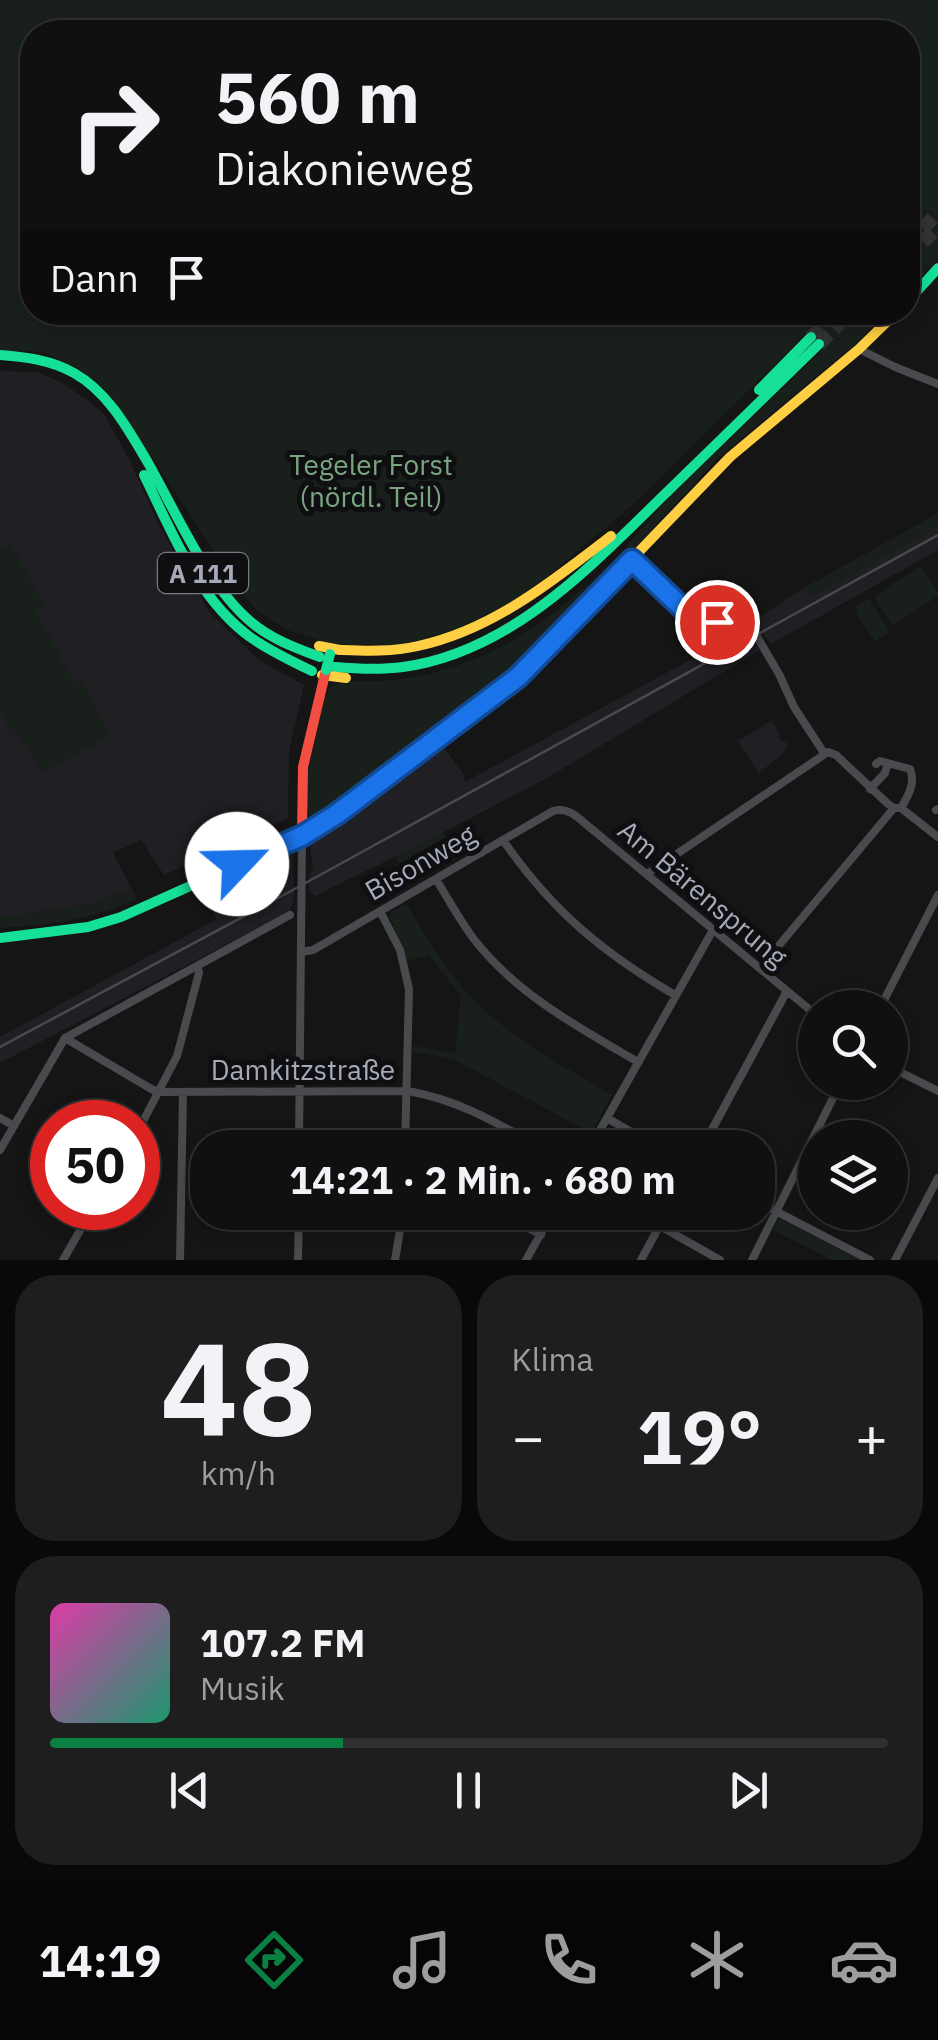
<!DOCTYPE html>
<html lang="de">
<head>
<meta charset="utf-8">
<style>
	:root { --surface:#101010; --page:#1e1e1e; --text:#f1f3f6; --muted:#9c9d9f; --line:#303030; --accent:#0b8043 }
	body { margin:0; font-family:"IBM Plex Sans",sans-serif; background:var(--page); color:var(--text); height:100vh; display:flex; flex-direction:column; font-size:38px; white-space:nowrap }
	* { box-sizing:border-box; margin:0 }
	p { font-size:32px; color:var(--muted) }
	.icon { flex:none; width:55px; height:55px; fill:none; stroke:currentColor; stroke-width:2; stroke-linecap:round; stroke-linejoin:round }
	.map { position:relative; height:1260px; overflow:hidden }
	.sheet { display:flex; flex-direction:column; gap:15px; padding:15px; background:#090909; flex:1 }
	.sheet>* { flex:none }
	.top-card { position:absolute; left:20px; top:20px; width:900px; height:305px; border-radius:40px; box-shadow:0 5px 15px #0003,0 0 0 2px var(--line); background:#101010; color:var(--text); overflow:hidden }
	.buttons { position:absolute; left:798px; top:990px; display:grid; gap:20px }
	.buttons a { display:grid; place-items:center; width:110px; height:110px; border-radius:50%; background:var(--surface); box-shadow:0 5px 15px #0003,0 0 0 2px var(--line); font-size:50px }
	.speed { position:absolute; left:30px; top:1100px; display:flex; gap:20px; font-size:50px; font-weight:700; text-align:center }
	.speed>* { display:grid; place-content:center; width:130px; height:130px; border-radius:50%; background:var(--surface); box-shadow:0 5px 15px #0003,0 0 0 2px var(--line); line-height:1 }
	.speed .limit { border:15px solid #d22; background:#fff; color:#111 }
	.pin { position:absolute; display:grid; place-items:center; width:85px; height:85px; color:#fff; margin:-42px; border:5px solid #fff; border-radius:50%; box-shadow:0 2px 10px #0007 }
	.me { position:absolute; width:110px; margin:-55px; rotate:66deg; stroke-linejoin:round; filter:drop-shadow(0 0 8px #0008) }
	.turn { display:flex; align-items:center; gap:35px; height:210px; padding:0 30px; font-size:45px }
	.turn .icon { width:130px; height:130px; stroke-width:2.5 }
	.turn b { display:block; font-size:70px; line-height:85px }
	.then { display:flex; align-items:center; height:95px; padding:0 30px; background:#0003; gap:20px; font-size:38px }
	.big { font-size:75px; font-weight:700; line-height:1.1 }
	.sheet .widget { flex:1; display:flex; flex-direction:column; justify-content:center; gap:15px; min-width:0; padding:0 35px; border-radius:40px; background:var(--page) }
	.sheet .dial { align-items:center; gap:0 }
	.dial b { font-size:130px; line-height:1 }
	.song { display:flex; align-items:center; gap:30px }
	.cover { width:120px; height:120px; border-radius:15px; background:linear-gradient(135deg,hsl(320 70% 55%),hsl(160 70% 35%)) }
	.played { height:10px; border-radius:5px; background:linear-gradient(90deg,var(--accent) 35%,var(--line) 35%) }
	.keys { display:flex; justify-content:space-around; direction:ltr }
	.heat { display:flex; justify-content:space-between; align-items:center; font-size:55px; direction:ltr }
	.sheet .tiles { flex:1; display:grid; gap:15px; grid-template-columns:1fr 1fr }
	.widget:last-child { grid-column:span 2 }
	.trip { position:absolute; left:190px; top:1130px; width:585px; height:100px; border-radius:40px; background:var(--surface); box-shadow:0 5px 15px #0003,0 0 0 2px var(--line); font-weight:700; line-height:100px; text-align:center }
	.tab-bar { display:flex; height:160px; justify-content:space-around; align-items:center; background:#060606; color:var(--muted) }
	.tab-bar .icon { width:70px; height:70px }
	.tab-bar .on { color:var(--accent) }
	.tab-bar b { font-size:45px; color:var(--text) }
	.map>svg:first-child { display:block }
	.built { fill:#201f23 }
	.green { fill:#19201b }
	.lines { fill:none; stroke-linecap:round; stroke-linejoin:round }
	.highway-tunnel { stroke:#323336; stroke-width:14; stroke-dasharray:14 7; stroke-linecap:butt }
	.street { stroke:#494a4e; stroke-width:8 }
	.fast { stroke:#16e098; stroke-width:10 }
	.slow { stroke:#ffcf43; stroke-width:10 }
	.jam { stroke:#f24e42; stroke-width:10 }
	.tram { stroke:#494a4e; stroke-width:2.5 }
	.fast-bridge { stroke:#16e098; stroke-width:10 }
	.route-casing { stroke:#114b97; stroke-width:25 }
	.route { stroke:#1a73e8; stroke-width:18 }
	.labels { text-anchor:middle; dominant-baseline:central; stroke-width:10; stroke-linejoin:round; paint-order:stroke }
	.shield { fill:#0f0f11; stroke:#787b86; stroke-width:2.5 }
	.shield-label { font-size:25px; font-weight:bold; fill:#a5a9b8 }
	.park-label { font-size:28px; fill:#7aa581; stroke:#0f0f11 }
	.street-label { font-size:28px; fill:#a5a9b8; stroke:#0f0f11 }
</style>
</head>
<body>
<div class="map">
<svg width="938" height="1260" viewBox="0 0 938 1260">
	<rect width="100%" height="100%" fill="#151515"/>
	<!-- built -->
	<path class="built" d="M0,371l37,1 25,11 26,17 16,14 26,47 31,68 48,83 50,48 45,25 -15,67 -1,66 -124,57 -23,-35 -28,13 19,36 -41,15 -91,14z
		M938,514v36l-167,94 -6,-7 -9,-17 41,-28z
		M747,629l13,21 -211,127 -132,69 -102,50 -6,-5v-13l4,-11 -3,-20 3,-8 42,-27 87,-67 22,30 1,7z
		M772,720l8,14 -2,2 4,6 2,-1 3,3 -3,9 -25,20 -21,-32z
		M287,851l6,4 1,43 -4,13 -290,152v-26l217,-118 -14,-28z"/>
	<!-- green -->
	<path class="green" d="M0,0h938v259l-30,32v-259h-876v280l855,1 -34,34h-1l-133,110 -193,208 -147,110 -68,44c-16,-34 6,-95 18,-131 16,-11 53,-5 75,-9 34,-6 70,-17 101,-34 42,-23 86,-61 119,-96 16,-17 30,-35 46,-52 53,-52 107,-103 160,-154l-15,-18 -186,183 -85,71 -39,27 -49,23 -58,17 -64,-1 -46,-15 -29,-18 -21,-22 -49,-78 -82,-121c-18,-17 -41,-32 -65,-38 -13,-3 -29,-2 -42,-3z
		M938,513v15l-127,69 -7,-9z
		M11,544l34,62 -9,4 38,73 9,-3 28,56 -69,35 -25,-38 -5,2 -12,-25v-161z
		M921,566l17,26v4l-46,30 -18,-29z
		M866,600h4l18,29 -2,6 -11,6 -19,-27 1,-9z
		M443,833l17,24 -48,28 -16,-29z
		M132,889l5,10c-48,21 -85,26 -137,29v-10l91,-14z
		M406,904c19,31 37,62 61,89 41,44 94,72 145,102l-21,38 -132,-71 -22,-6 -24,-4v-6l42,7 6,-57 -32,-41 -22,6 -17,-43 2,-6z
		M778,1219l10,4 72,37h-28l-59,-30z"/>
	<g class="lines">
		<!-- highway-tunnel -->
		<path class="highway-tunnel" d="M908,243l30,-30
			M908,257l30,-30
			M811,337l26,-25
			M819,344l32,-32"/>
		<!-- street -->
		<path class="street" d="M859,349l36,18 43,17
			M632,560l61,58c18,8 35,3 54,-1
			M745,608l4,15 30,51 15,33 30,46
			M876,764l4,-3 30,8c6,14 -2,27 -9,39
			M870,789l15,-16 3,-10
			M936,810l2,-1
			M503,840c48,70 100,113 172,155
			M647,874l181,-122 8,3 52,49 6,4h7l37,29
			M436,879c12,20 23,40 37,59 43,56 105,89 165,124
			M380,911l20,39 9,39 -4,159
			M301,952l12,-2 240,-139c17,-5 27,9 40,19l222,184
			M760,968l134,-160
			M880,1008l58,-113
			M65,1038l88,52 9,2 246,-1c51,9 89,32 134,57
			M65,1038l225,-123
			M890,1067l48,24
			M0,1118l14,8
			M607,1118l52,30
			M138,1131l39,-75 22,-83 -1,-5
			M299,1148l3,-312
			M590,1148l123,-218
			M702,1148l85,-157
			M0,1150l65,-112
			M758,1202l112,58
			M499,1212l42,23
			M660,1226l60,34
			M63,1260l30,-52
			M180,1260l3,-168
			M298,1260l1,-48
			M395,1260l8,-48
			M526,1260l27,-48
			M641,1260l26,-48
			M752,1260l89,-178
			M895,1260l43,-82"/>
		<!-- fast -->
		<path class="fast" d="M908,301l30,-33
			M0,355c26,2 51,5 74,18 34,19 54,56 73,88 29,51 60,124 104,161 20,17 45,26 69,35
			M759,390l52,-53
			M144,475c28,57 53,123 106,162 20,14 41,24 62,34
			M335,667c23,2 45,3 68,0 109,-15 189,-102 263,-174 51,-50 102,-99 153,-149
			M0,938l88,-11 33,-10 181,-81 35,-22 181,-137 62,-64"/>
		<!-- slow -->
		<path class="slow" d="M580,613l150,-156 129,-108 38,-37
			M319,646l21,4
			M341,650c26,1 51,2 77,-4 74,-16 135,-65 193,-110
			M322,675l24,3"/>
		<!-- jam -->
		<path class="jam" d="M302,836l1,-69 23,-97"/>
		<!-- tram -->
		<path class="tram" d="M0,1047l291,-156 647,-356"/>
		<!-- fast-bridge -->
		<path class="fast-bridge" d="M326,670l4,-16"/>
	</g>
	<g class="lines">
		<defs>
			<path id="route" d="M237,864l65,-28 35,-22 181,-137 114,-117 61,58 11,6 13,-2"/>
		</defs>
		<!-- route casing -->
		<use href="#route" class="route-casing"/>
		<!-- route -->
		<use href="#route" class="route"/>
	</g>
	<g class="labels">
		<!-- shield labels -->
		<rect class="shield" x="158" y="553" width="90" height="40" rx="8"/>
		<g class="shield-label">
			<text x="203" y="573">A 111</text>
		</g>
		<!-- park labels -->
		<g class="park-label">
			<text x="371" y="464">Tegeler Forst<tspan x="371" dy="32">(nördl. Teil)</tspan></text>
		</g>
		<!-- street labels -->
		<g class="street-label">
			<text transform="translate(420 862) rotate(-30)">Bisonweg</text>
			<text transform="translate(703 893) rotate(40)">Am Bärensprung</text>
			<text x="303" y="1069">Damkitzstraße</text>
		</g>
	</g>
</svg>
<div class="buttons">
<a><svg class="icon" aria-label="search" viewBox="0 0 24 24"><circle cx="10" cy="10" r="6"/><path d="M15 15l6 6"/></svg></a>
<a><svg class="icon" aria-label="layers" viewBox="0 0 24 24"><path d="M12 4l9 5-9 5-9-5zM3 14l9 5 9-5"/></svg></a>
</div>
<div class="speed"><div class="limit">50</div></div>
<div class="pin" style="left:717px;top:622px;background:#d93025"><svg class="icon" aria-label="arrive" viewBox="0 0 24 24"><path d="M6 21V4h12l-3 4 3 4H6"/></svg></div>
<svg class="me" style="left:237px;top:864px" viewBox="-20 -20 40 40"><circle r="19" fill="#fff"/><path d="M0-13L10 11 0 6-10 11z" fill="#1a73e8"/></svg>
<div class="trip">14:21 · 2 Min. · 680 m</div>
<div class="top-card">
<div class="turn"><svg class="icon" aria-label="right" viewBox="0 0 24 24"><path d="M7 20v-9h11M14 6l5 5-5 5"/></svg><div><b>560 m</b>Diakonieweg</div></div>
<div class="then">Dann<svg class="icon" aria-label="arrive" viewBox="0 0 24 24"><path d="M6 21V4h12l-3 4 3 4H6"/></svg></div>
</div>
</div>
<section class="sheet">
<div class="tiles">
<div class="widget dial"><b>48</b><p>km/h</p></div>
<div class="widget"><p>Klima</p>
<div class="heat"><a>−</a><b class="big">19°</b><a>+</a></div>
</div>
<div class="widget">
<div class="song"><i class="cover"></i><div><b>107.2 FM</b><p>Musik</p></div></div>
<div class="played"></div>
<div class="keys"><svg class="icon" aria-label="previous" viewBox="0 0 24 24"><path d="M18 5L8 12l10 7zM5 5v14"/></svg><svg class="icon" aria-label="pause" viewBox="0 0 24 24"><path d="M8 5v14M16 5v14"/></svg><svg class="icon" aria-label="next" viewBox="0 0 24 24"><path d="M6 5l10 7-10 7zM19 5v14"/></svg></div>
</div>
</div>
</section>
<nav class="tab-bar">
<b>14:19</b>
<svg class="icon on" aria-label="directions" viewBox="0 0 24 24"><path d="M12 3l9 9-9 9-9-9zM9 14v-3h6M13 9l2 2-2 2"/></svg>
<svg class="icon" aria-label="music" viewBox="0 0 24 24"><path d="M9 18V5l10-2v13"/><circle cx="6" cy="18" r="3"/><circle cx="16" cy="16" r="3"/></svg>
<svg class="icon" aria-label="phone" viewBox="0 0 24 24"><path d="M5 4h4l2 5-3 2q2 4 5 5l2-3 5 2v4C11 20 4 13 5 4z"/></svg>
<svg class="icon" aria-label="climate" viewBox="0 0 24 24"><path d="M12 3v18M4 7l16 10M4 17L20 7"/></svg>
<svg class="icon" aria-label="car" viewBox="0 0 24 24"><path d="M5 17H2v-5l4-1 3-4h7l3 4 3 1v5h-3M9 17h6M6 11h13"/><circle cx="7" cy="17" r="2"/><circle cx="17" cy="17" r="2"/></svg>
</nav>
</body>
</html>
